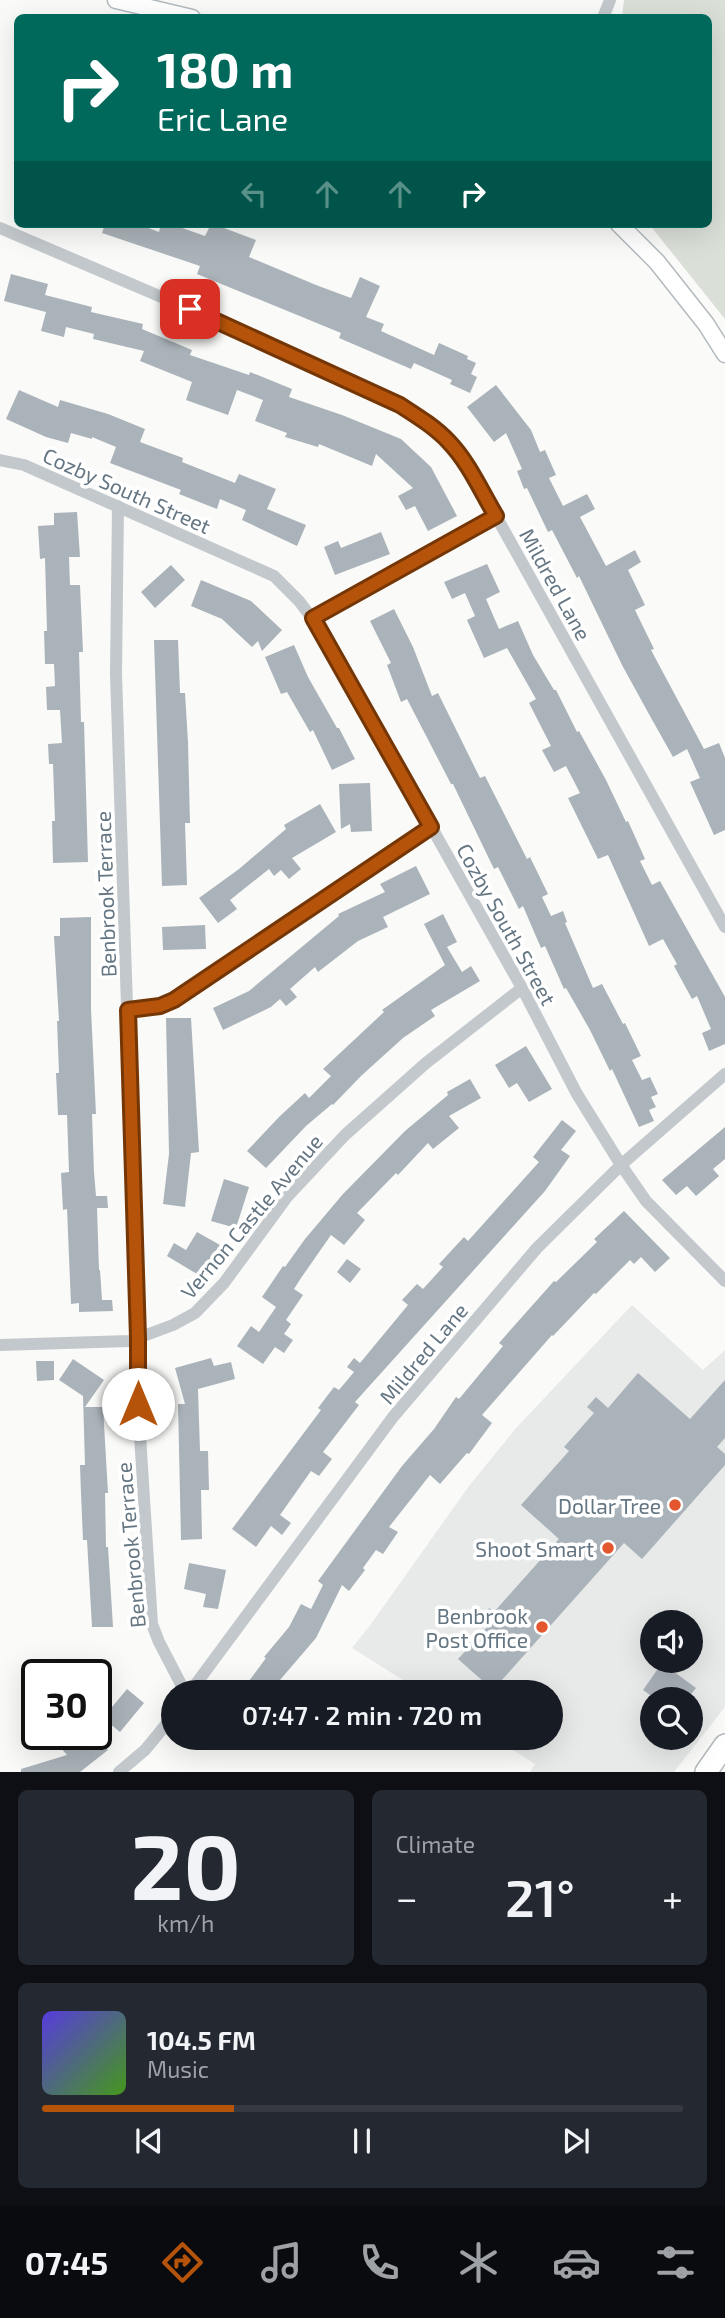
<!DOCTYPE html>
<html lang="en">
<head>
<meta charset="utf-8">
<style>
	:root { --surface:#171b24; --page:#242831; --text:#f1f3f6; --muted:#9ea1a6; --line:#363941; --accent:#b45309 }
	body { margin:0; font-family:"Exo 2",sans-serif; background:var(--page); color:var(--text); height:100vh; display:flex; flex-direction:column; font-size:26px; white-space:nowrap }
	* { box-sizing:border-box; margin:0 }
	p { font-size:23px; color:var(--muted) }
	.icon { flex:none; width:38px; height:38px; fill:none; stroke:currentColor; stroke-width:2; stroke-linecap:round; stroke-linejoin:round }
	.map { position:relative; height:1772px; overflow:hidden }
	.sheet { display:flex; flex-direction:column; gap:18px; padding:18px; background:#0d0f14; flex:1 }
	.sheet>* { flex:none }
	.banner { position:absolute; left:14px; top:14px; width:698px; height:214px; border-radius:10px; box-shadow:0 7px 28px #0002; background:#00695c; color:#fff; overflow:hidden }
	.fabs { position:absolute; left:640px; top:1610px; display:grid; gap:14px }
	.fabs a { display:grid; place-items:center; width:63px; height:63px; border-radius:50%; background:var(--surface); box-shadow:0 7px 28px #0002; font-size:35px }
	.speed { position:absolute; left:21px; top:1659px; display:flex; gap:14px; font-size:35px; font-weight:700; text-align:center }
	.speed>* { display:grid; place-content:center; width:91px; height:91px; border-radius:50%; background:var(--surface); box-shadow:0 7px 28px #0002; line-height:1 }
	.speed .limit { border:4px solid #111; border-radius:10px; background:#fff; color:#111 }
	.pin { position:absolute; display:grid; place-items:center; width:60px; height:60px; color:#fff; margin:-30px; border-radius:14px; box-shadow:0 4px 10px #0006 }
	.me { position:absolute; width:77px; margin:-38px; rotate:0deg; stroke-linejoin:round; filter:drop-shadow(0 0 5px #0008) }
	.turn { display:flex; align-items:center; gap:24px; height:147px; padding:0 28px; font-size:32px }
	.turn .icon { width:91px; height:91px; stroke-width:2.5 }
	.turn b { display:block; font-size:49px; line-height:60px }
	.lanes { display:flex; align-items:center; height:66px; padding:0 28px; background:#0003; justify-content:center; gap:35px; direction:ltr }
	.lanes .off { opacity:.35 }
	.big { font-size:52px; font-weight:600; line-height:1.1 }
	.sheet .tile { flex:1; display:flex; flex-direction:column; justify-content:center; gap:10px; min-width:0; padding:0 24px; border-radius:10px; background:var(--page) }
	.sheet .dial { align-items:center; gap:0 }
	.dial b { font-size:91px; line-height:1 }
	.song { display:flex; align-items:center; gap:21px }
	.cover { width:84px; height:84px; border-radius:10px; background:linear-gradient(135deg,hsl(250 70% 55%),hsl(100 70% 35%)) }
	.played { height:7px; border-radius:4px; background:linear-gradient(90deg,var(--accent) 30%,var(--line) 30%) }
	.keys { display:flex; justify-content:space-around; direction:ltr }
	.heat { display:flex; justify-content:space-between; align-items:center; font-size:38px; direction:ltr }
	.sheet .tiles { flex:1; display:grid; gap:18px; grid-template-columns:1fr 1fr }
	.tile:last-child { grid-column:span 2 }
	.trip { position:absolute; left:161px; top:1680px; width:402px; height:70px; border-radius:35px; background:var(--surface); box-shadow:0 7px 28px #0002; font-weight:600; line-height:70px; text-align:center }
	.tabs { display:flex; height:112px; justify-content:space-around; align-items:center; background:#090b0e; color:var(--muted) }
	.tabs .icon { width:49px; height:49px }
	.tabs .on { color:var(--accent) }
	.tabs b { font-size:32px; color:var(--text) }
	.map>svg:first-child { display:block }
	.built { fill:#e8e9e9; fill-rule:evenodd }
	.green { fill:#dadfd7 }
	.building { fill:#aab3b9 }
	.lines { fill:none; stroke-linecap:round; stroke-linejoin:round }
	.secondary-casing { stroke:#b3babf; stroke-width:19 }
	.highway-casing { stroke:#b4b9bd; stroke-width:24 }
	.street { stroke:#c3c8cc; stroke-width:12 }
	.secondary { stroke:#fff; stroke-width:16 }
	.highway { stroke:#fff; stroke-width:21 }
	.route-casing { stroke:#753606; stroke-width:18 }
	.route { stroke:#b45309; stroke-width:12 }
	.poi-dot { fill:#e4572e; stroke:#fff; stroke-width:2.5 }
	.labels { text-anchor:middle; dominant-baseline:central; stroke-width:7; stroke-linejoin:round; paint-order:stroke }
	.street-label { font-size:21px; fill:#657683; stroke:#fff }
	.poi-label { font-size:21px; fill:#657683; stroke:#fff; text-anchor:end }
</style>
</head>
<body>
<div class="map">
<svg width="725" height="1772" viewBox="0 0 725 1772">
	<rect width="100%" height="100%" fill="#fafaf8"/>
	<!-- built -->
	<path class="built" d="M632,1305l71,65 22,-20v357l-51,65h-144l5,-8 -41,-26h57v-46h-129l-70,-44 19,-24 98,-138 48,-59zM653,1622h38v39h-38zM653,1699h38v39h-38z"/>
	<!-- green -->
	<path class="green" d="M624,0h101v319l-76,-95h60v-206l-87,-1z"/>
	<!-- building -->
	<path class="building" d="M105,224h33l21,8 2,-8h10l34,12 6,-12h15l-2,4 32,12 -7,17 67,28 35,13 9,-21 20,9 -14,31 18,7 -3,7 53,24 5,-12 29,13 -1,3 9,4 -5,11 6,3 -7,16 -20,-9 2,-4 -38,-17 -3,6 -72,-31 2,-5 -144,-59 3,-8 -98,-33z
		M11,274l37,10 -3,11 47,12 -1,5 52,12 -1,5 50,21 -2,5 59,20 1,-3 42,17 -3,8 53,18 59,24 30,28 26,49 -29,15 -13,-25 -9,4 -8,-14 15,-8 -37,-34 -4,12 -53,-22 -1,3 -33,-10 2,-4 -32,-12 8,-21 -26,-10 -9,25 -42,-15 6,-18 -52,-21 4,-10 -51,-12 1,-5 -28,-7 -2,10 -23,-6 5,-19 -42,-11z
		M496,385l35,45 9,22 5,-2 11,25 -7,3 14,28 24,-12 8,15 -15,8 26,49 29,-16 6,12 -13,8 17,35 -10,5 19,39 -3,1 53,99 15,-6 6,15v72l-11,5 -24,-53 10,-4 -13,-29 -14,8 -23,-41 -28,-51 -43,-89 -2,2 -25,-48 -4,2 -21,-44 -3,1 -7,-18 5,-2 -16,-36 -12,9 -27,-35z
		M19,390l39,17 2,-7 48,14 37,15 -5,13 43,16 -1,4 53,21 4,-9 37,15 -9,20 39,16 -9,21 -55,-26 4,-10 -26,-11 -3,10 -38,-15 2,-4 -71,-27 6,-16 -24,-10v2l-21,-6 -3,10 -22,-6 -40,-18z
		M77,512l3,45h-11l1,28h10l3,67h-4l2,70h3l4,140 -35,1 -1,-42h3l-2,-57h-4l-1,-20 14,-1 -2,-33h-13l-1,-23 9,-1 -1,-22h-9l-1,-33h3l-2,-73 -5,1 -2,-33 16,-1v-12z
		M381,532l9,22 -55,21 -11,-28 14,-6 3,7z
		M487,564l13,28 -14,7 13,30 19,-8 15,34 21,35h2l21,42 2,-1 27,49 20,42 2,-1 17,38 -5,2 12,24 8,-4 65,116v47l-16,7 -7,-18 9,-4 -14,-33 -5,3 -18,-33 3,-2 -14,-25 -14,7 -41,-91 -10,4 -30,-61 12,-5 -14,-27 -12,6 -12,-22 9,-4 -22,-43 7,-4 -29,-51 -23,10 -17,-38 8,-4 -10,-23 -13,6 -8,-17z
		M171,565l14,15 -30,28 -14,-16z
		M201,580l50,21 31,29 -20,21 -4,-10 -6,6 -30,-28 -31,-13z
		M394,609l19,38 19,49 6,-3 42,85 5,-2 42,83 3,-2 18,37 -6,3 9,19 12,-5 4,11 -2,1 28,65 9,-4 21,40 2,-1 16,33 -9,4 10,20 8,-3 8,17 -7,3 5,10 -7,3 5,11 -15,6 -27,-58 -2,2 -20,-41 -24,-42 -2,1 -19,-43 -4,2 -18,-42 -4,3 -21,-42 -4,2 -41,-85h-2l-44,-85 -6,3 -14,-37 4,-2 -21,-42z
		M154,640h24l2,53h5l3,49 2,81h-5l2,62 -25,1z
		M294,645l14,32 29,51h2l16,31 -23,11 -19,-40 -3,2 -23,-40 -6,2 -16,-37z
		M370,783l2,48 -21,1 -1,-8 -9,5 -2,-45z
		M320,804l16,28 -44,26 9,11 -12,10 -8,-9 -7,6 -5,-7 -39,31 7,9 -19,14 -19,-25 40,-29 47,-40 -2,-4z
		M416,866l14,28 -47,23 5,10 -30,14 -40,31 -3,-5 -25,22 7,8 -11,9 -6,-7 -9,8 -48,23 -10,-22 36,-17 90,-75 -1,-2 47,-22 -5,-8z
		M443,914l14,28 -10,5 15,25 9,-6 9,15 -49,29 4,6 -32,22 -42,38 -28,29 -1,-1 -26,22 -40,42 -19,-17 33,-35 25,-23 4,5 22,-22 -8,-7 61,-57 -2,-2 63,-45 -21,-41z
		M91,917v92l5,105h-4l2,58 2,24h11l1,12h-11l2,62h1l2,30h10l1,11 -34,1v-9l-8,1 -4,-95 -4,1 -2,-37 8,-1 -2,-57h-9l-2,-42h3l-2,-52h2l-5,-85h6v-18z
		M205,925l1,24 -43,1 -1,-23z
		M166,1018h25l8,134 -8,1 -6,54 -22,-3 6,-50z
		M526,1046l26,43 -23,13 -12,-19 -8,5 -14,-23z
		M470,1079l11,19 -32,18 10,12 -26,21 -5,-6 -30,32 -2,-2 -39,40 8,7 -21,25 -13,-10 -30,43 -7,11 9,6 -17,25 5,4 -7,10 9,6 -9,13 -9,-6 -12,17 -26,-18 14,-20 8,6 17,-25 -14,-10 21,-31 2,1 20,-28 38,-45 62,-63 43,-36 -1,-3z
		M562,1120l14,11 -15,19 9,6 -25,35 -190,211 4,3 -36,47 9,7 -13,17 -8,-5 -31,44 11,8 -9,12 -11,-9 -15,21 -24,-18 89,-119 -3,-2 16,-21 5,3 15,-18 -7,-5 7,-9 6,5 48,-58 -6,-5 15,-16 6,5 20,-22 -4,-3 25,-27 4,4 71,-79 -6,-5z
		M725,1127v32l-12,10 6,7 -23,20 -9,-10 -11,9 -14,-15z
		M224,1179l25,8 -13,41 -25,-7z
		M624,1211l46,47 -15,14 -14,-15 -7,7 -4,-4 -34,34 -2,-1 -41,43 -1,-1 -70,80 10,8 -23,31 -2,-1 -27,31 -10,-9 -41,52 9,5 -15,22 -7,-4 -13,18 2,2 -16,21 -7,-6 -26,53 -36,42 -7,12h-32l25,-34 -2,-1 25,-30 12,-23 10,5 12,-24 -5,-4 84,-115 32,-37 22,-32 3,2 44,-53 -4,-3 55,-62 2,1 41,-40 -3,-3z
		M197,1232l23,13 -18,32 -35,-21 7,-13 12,7z
		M347,1259l14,10 -11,14 -13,-11z
		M211,1358l3,8 17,-4 4,17 -37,10 2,62h8l1,39h-8l1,49 -21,1 -3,-136h7l-10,-36z
		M73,1359l31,21 -19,27h18l5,86h-3l1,54h2l5,80h-21l-5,-87h-4l-2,-46 -1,-29h5l-2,-69 -24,-16z
		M36,1361h18v19l-17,1z
		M638,1373l52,46 35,-39v58l-8,9 8,7v11l-83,94 -18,-16 -131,147 -35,-31 30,-33 -8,-8 9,-10 5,4 65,-73 -38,-34 48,-54 -5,-4 30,-34 -7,-6 9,-10 12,11z
		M189,1563l37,7 -8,39 -15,-2 3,-13 -22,-5z
		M662,1663l34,25 -9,11h-31l-13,-9z
		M127,1689l17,14 -24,29 -17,-14z
		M78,1734h17l13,16 -28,22h-59v-3l46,-14 -6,-7z"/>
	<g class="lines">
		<defs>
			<path id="secondary" d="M116,0l76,18
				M619,224l38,38 49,62 19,30"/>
			<path id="highway" d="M706,1772l19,-27"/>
		</defs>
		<!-- secondary casing -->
		<use href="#secondary" class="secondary-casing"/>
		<!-- highway casing -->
		<use href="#highway" class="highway-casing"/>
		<!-- street -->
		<path class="street" d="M603,18l7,-18
			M0,228l213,91 187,86c17,11 35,22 49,37 20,21 32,49 47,74l229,411
			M0,460l24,5 250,111 25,25 21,28 202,359 55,106 44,71 25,36 79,80
			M118,506l-2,168 22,664v66l14,220 7,18 26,50
			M313,618l183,-102
			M128,1010l32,-4 14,-6 257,-173
			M0,1345l130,-4 43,-16 22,-12 29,-30 63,-86 58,-62 81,-72 96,-75
			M190,1692l203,-275 144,-169 84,-83 104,-91
			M119,1772l26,-22 28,-34"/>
		<!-- secondary -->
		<use href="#secondary" class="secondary"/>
		<!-- highway -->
		<use href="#highway" class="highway"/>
	</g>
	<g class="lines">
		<defs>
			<path id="route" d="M138,1404v-66l-10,-328 32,-4 14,-6 257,-173 -118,-209 183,-102c-15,-25 -27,-53 -47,-74 -14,-15 -32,-26 -49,-37l-210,-96"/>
		</defs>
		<!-- route casing -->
		<use href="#route" class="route-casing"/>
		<!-- route -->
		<use href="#route" class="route"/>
	</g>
	<!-- markers -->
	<g class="poi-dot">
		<circle cx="675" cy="1505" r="7"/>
		<circle cx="608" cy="1548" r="7"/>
		<circle cx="542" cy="1627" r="7"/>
	</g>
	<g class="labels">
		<!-- street labels -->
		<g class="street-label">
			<text transform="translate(127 490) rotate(24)">Cozby South Street</text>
			<text transform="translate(556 584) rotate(61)">Mildred Lane</text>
			<text transform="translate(105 894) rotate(-92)">Benbrook Terrace</text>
			<text transform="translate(507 924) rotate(61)">Cozby South Street</text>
			<text transform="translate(251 1216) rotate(-50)">Vernon Castle Avenue</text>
			<text transform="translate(423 1353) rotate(-50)">Mildred Lane</text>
			<text transform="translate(130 1545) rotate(-95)">Benbrook Terrace</text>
		</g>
		<!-- poi labels -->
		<g class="poi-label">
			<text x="661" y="1505">Dollar Tree</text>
			<text x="594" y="1548">Shoot Smart</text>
			<text x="528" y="1615">Benbrook<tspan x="528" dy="24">Post Office</tspan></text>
		</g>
	</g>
</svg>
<div class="fabs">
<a><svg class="icon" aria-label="sound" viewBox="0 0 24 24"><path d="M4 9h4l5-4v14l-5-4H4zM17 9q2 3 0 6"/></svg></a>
<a><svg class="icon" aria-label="search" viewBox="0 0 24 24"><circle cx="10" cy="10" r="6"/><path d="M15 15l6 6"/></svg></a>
</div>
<div class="speed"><div class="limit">30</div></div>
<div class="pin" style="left:190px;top:309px;background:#d93025"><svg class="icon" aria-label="arrive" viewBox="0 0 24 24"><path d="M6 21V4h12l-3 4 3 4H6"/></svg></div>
<svg class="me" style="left:138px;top:1404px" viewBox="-20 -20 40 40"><circle r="19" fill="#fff"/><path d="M0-13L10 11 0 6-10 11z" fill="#b45309"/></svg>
<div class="trip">07:47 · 2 min · 720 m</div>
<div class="banner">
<div class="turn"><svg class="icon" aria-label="right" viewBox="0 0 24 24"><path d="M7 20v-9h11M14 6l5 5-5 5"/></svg><div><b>180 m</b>Eric Lane</div></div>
<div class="lanes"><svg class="icon off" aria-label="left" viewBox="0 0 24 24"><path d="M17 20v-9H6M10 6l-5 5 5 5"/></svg><svg class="icon off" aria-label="ahead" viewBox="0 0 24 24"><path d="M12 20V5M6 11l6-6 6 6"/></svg><svg class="icon off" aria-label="ahead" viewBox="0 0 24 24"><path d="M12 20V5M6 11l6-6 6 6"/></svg><svg class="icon" aria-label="right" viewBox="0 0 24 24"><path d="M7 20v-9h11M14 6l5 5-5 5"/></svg></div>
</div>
</div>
<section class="sheet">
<div class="tiles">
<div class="tile dial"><b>20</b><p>km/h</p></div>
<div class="tile"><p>Climate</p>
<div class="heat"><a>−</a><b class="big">21°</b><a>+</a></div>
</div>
<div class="tile">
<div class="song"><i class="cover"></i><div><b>104.5 FM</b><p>Music</p></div></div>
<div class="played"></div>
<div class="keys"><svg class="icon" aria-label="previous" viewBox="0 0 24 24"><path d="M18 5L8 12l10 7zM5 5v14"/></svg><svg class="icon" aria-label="pause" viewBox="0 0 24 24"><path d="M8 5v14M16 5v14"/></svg><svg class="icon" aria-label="next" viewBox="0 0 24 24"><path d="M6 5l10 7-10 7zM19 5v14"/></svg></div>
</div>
</div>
</section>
<nav class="tabs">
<b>07:45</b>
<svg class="icon on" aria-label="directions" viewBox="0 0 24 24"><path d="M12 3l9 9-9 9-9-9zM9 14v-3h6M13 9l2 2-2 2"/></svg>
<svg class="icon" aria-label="music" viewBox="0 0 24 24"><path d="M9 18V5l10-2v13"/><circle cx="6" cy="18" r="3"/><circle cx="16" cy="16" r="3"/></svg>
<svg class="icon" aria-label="phone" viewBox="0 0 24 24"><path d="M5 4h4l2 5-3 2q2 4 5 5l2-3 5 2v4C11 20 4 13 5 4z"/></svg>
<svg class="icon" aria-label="climate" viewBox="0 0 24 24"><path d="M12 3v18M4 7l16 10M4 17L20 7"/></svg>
<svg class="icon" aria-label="car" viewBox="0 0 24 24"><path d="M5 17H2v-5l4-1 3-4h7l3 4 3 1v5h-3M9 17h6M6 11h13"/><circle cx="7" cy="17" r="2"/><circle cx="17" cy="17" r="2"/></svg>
<svg class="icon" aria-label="filters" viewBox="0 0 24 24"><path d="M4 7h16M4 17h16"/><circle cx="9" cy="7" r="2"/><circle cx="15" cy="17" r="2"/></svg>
</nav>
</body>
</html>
